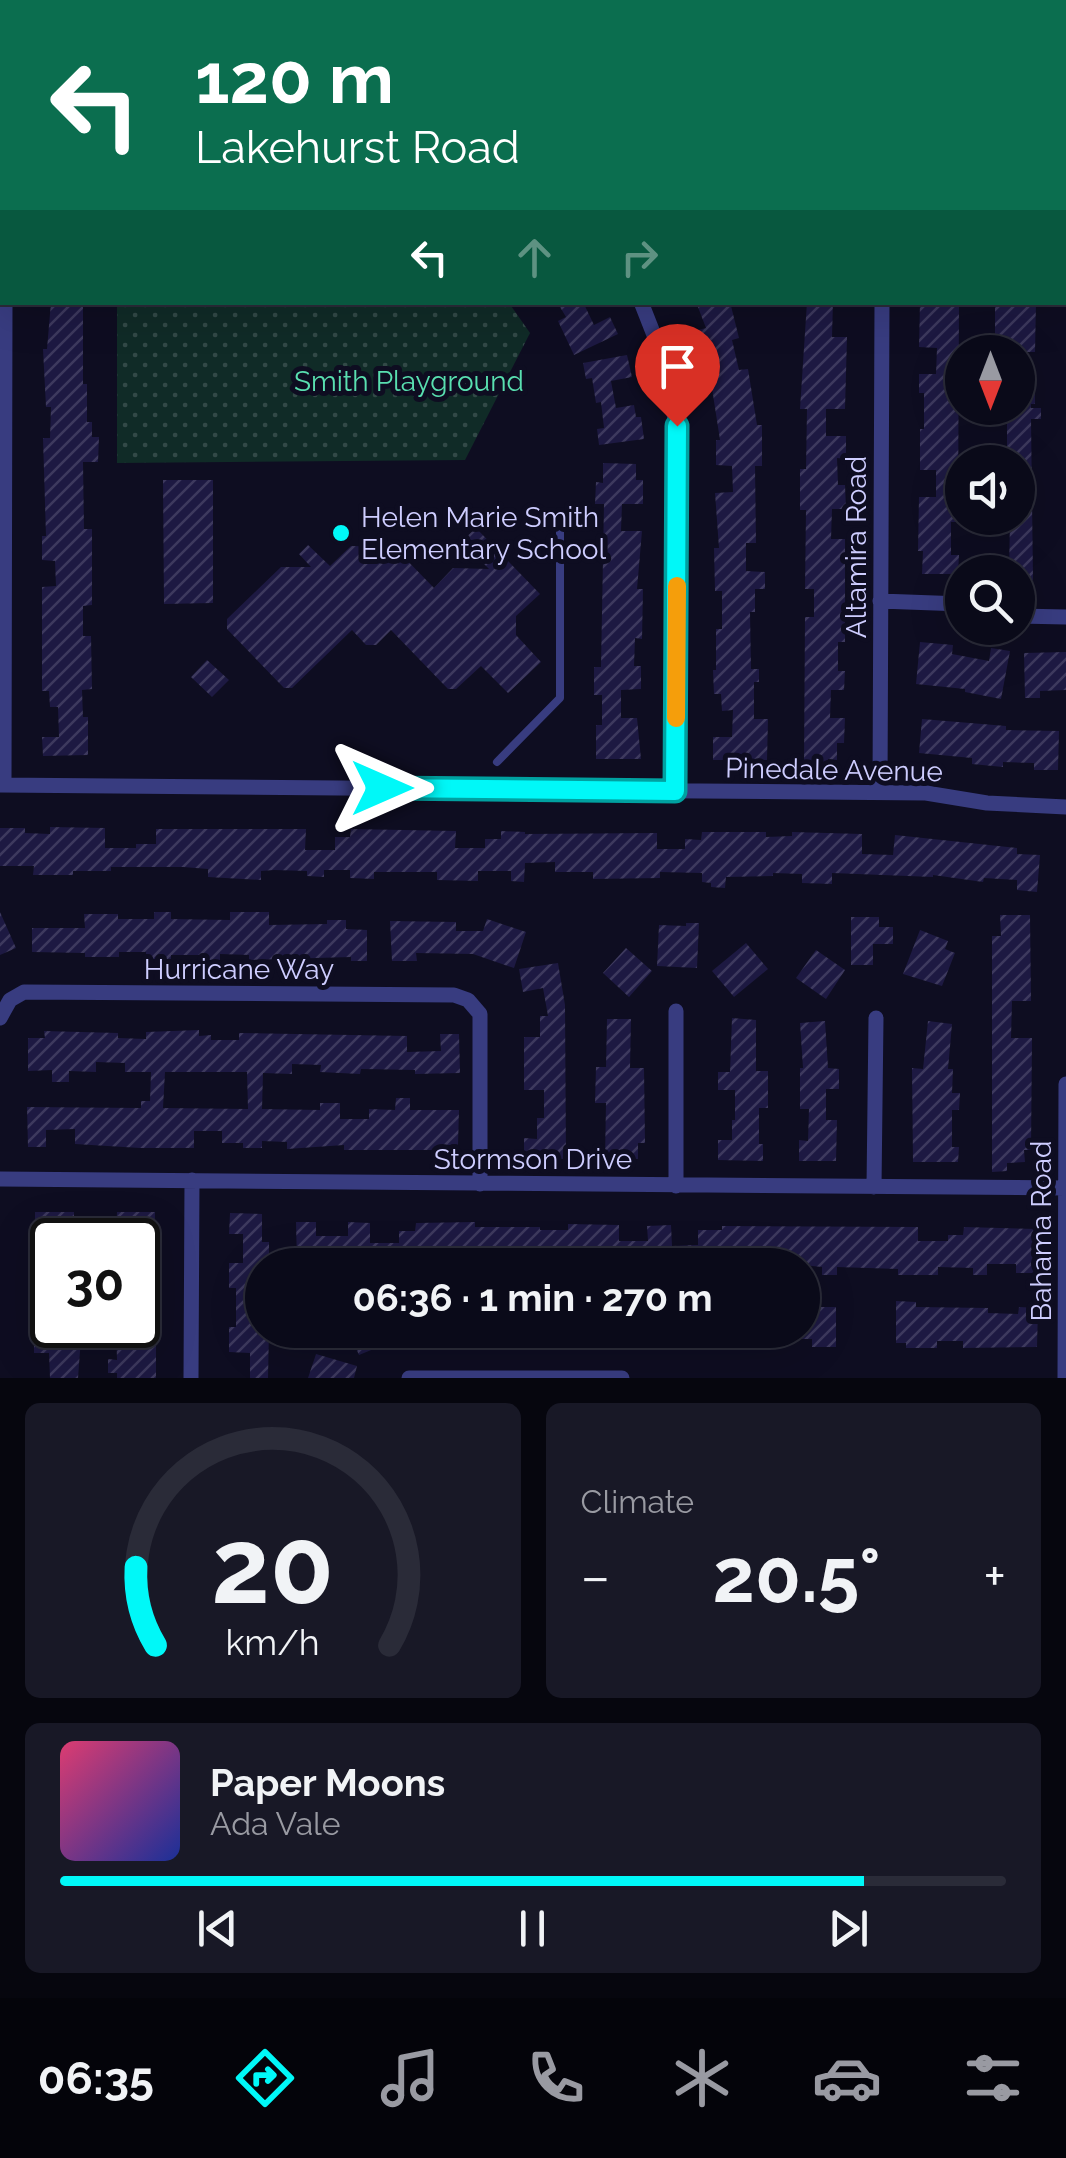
<!DOCTYPE html>
<html lang="en">
<head>
<meta charset="utf-8">
<style>
	:root { --surface:#0a0a19; --page:#181826; --text:#f1f3f6; --muted:#999aa2; --line:#2a2b38; --accent:#00f8f8 }
	body { margin:0; font-family:Raleway,sans-serif; background:var(--page); color:var(--text); height:100vh; display:flex; flex-direction:column; font-size:38px; white-space:nowrap }
	* { box-sizing:border-box; margin:0 }
	p { font-size:32px; color:var(--muted) }
	.icon { flex:none; width:55px; height:55px; fill:none; stroke:currentColor; stroke-width:2; stroke-linecap:round; stroke-linejoin:round }
	.map { position:relative; height:1378px; overflow:hidden }
	.details { display:flex; flex-direction:column; gap:25px; padding:25px; background:#06060e; flex:1 }
	.details>* { flex:none }
	.guide { position:absolute; left:0px; top:0px; width:1068px; height:305px; box-shadow:0 10px 40px #0002,0 0 0 2px var(--line); background:#0b6e4f; color:#fff; overflow:hidden }
	.needle { width:65px; rotate:180deg }
	.tools { position:absolute; left:945px; top:335px; display:grid; gap:20px }
	.tools a { display:grid; place-items:center; width:90px; height:90px; border-radius:50%; background:var(--surface); box-shadow:0 10px 40px #0002,0 0 0 2px var(--line); font-size:50px }
	.speed { position:absolute; left:30px; top:1218px; display:flex; gap:20px; font-size:50px; font-weight:700; text-align:center }
	.speed>* { display:grid; place-content:center; width:130px; height:130px; border-radius:50%; background:var(--surface); box-shadow:0 10px 40px #0002,0 0 0 2px var(--line); line-height:1 }
	.speed .limit { border:5px solid #111; border-radius:15px; background:#fff; color:#111 }
	.pin { position:absolute; display:grid; place-items:center; width:85px; height:85px; color:#fff; margin:-102px -42px; border-radius:50% 50% 50% 0; rotate:-45deg; box-shadow:0 0 10px #0007 }
	.pin .icon { rotate:45deg }
	.me { position:absolute; width:110px; margin:-55px; rotate:90deg; stroke-linejoin:round; filter:drop-shadow(0 0 8px #0008) }
	.turn { display:flex; align-items:center; gap:35px; height:210px; padding:0 30px; font-size:45px }
	.turn .icon { width:130px; height:130px; stroke-width:2.5 }
	.turn b { display:block; font-size:70px; line-height:85px }
	.lanes { display:flex; align-items:center; height:95px; padding:0 30px; background:#0003; justify-content:center; gap:50px; direction:ltr }
	.lanes .off { opacity:.35 }
	.big { font-size:75px; font-weight:700; line-height:1.1 }
	.details .widget { flex:1; display:flex; flex-direction:column; justify-content:center; gap:15px; min-width:0; padding:0 35px; border-radius:15px; background:var(--page) }
	.details .dial { align-items:center; gap:0 }
	.dial svg { height:260px; overflow:visible; fill:none; stroke:var(--line); stroke-width:7; stroke-linecap:round; text-anchor:middle }
	.dial text { fill:var(--text); stroke:none }
	.song { display:flex; align-items:center; gap:30px }
	.cover { width:120px; height:120px; border-radius:15px; background:linear-gradient(135deg,hsl(340 70% 55%),hsl(230 70% 35%)) }
	.played { height:10px; border-radius:5px; background:linear-gradient(90deg,var(--accent) 85%,var(--line) 85%) }
	.keys { display:flex; justify-content:space-around; direction:ltr }
	.heat { display:flex; justify-content:space-between; align-items:center; font-size:55px; direction:ltr }
	.details .tiles { flex:1; display:grid; gap:25px; grid-template-columns:1fr 1fr }
	.widget:last-child { grid-column:span 2 }
	.trip { position:absolute; left:245px; top:1248px; width:575px; height:100px; border-radius:50px; background:var(--surface); box-shadow:0 10px 40px #0002,0 0 0 2px var(--line); font-weight:700; line-height:100px; text-align:center }
	.menu { display:flex; height:160px; justify-content:space-around; align-items:center; background:#04040a; color:var(--muted) }
	.menu .icon { width:70px; height:70px }
	.menu .current { color:var(--accent) }
	.menu b { font-size:45px; color:var(--text) }
	.map>svg:first-child { display:block }
	.park { fill:url(#park-dots) }
	.building { fill:url(#building-hatch); fill-rule:evenodd }
	.lines { fill:none; stroke-linecap:round; stroke-linejoin:round }
	.lane { stroke:#383c80; stroke-width:8 }
	.street { stroke:#383c80; stroke-width:15 }
	.route-casing { stroke:#00a1a1; stroke-width:25 }
	.route { stroke:#00f8f8; stroke-width:18 }
	.slow { stroke:#f59e0b; stroke-width:18 }
	.poi-dot { fill:#00f8f8; stroke:#0e0d21; stroke-width:4 }
	.labels { text-anchor:middle; dominant-baseline:central; stroke-width:10; stroke-linejoin:round; paint-order:stroke }
	.park-label { font-size:28px; fill:#59dfb0; stroke:#0e0d21 }
	.poi-label { font-size:28px; fill:#cecdff; stroke:#0e0d21; text-anchor:start }
	.street-label { font-size:28px; fill:#cecdff; stroke:#0e0d21 }
</style>
</head>
<body>
<div class="map">
<svg width="1066" height="1378" viewBox="0 0 1066 1378">
	<defs>
		<pattern id="park-dots" width="8" height="8" patternUnits="userSpaceOnUse" patternTransform="scale(2.5)"><rect width="8" height="8" fill="#102b27"/><path d="M2 2h.1M6 6h.1" fill="none" stroke="#324947" stroke-width="1.8" stroke-linecap="round"/></pattern>
		<pattern id="building-hatch" width="6" height="6" patternUnits="userSpaceOnUse" patternTransform="scale(2.5)"><rect width="6" height="6" fill="#1d1942"/><path d="M-1 1l2-2M0 6l6-6M5 7l2-2" fill="none" stroke="#3d395e"/></pattern>
	</defs>
	<rect width="100%" height="100%" fill="#0e0d21"/>
	<!-- park -->
	<path class="park" d="M117,303h392l21,30 -65,127 -348,3z"/>
	<!-- building -->
	<path class="building" d="M51,302h32v82h4v38h5v15h7l-1,25h-15l1,67h8v76l-9,1v30h8l1,53 -10,1 1,27h5v38l-45,1 -1,-19h17l-1,-30h-8l-1,-16h-7v-104l14,-1 -1,-25 -13,-1v-24h4l-3,-98h7l1,-31h-5l-3,-58h4z
		M557,302h26l11,23 16,-8 8,17 -44,21 -16,-34 8,-4z
		M696,302h34l9,36 -7,2 7,30 9,-1 9,56h5v41h-7l1,77h-10v28l19,1v17h-10v23h-5l1,57h8v13h-5v37h14l-1,41h-54v-23h19l1,-27 -11,1 -1,-17h-7l-1,-24h3v-41h6v-38h-7l-1,-43h5l-4,-55 18,-1 -1,-26 -16,-1v-25h4l-11,-71 -11,-39 8,-2z
		M807,302h26l-1,35h15l-2,72h-19v27h20v23l-9,-1 1,27h7l1,24h-14l-1,30h14v103h-7v29h7l-1,19h-13l-1,28h15l-1,25h-7v17l-9,-1v6h-24l1,-148h9v-28h-9l1,-79h-6v-41h6l1,-60h-7z
		M920,302h39l-1,220h-7v33h8l-1,19h-36l1,-23h-5l1,-54h17v-27h-16v-41h4v-36h-5v-19h17l1,-26 -18,-1z
		M995,302h41l-1,50h-40z
		M627,355l5,22 -21,4 5,27 18,-3 2,12h5l3,22 -45,6 -2,-16 7,-1 -3,-26 -5,1 -4,-25 -6,1 -3,-16z
		M1018,379h17v25h-4v4h10v11h-10l2,161h-15v-8h-9l1,-54h8v-56h-19v-14h8v-28h-12v-12h23z
		M603,463l33,1v16h7v24h-21l-1,27h21l-5,58h6l-1,50 -7,-1 -1,28h7v23l-20,1v28h16l4,41h-45v-34h6v-30h-8v-28h7l3,-163h-9l1,-22 7,1z
		M163,480h50v123l-49,1z
		M476,528l64,66 -24,22v19l25,27 -33,31 -27,-27 -25,23h-8l-57,-59 -15,15h-10l-14,-15 -60,58h-8l-57,-59v-10l54,-52h30l-12,-13 9,-9 22,21 21,-20 43,1 40,41 19,-20 36,1 -27,-28z
		M920,642l33,3 -1,9 37,7 2,-13 19,3 -9,48 -36,-7v-3l-49,-5z
		M1066,652v38l-26,1v7h-15l-1,-45z
		M207,660l22,20 -17,17 -21,-20z
		M922,719l84,7v4l53,1 -1,39h-24v-7l-31,-1v5l-31,-3v-6l-53,-5z
		M50,827l55,1v20h31v-4h20v-15h150l-1,21h30v-13h15l1,-8 105,2 -1,17h30v-9h16v-8l24,1v2l132,-1v16h28v-10l16,1 1,-8h64v5l26,-1v-4l70,2v20l31,1 2,-20 122,13v6l23,1 -3,37 -20,-2v-10l-33,-2 -1,4 -50,-7v2l-101,-4v11l-30,-1v-9l-29,-1v3l-47,1 -1,11 -14,-1v-4l-9,-1v-9l-42,-1v6l-67,1v-7h-38v-10l-30,1 -1,19 -13,-1v-10h-33v10l-41,-1v-8h-63v7l-24,-1v-8h-26v7l-17,-1v-5l-33,-1 -13,1v9l-53,-3v-8l-25,-2h-72v4h-38v4h-40l1,-9h-34v-38h25v5l25,1z
		M0,912l16,36 -16,7z
		M154,912h17v7l59,1v-8h39v13l58,-1v-4h19v9l21,1v31h-16v-4l-102,3v-5l-29,-1v6h-17v-5h-32v4h-25v-7h-27v5h-34v-4l-53,-1v-24h53l-1,-14h34v5h36z
		M1000,915h30l1,86h-19l-1,37h21l-1,112h-7l1,12 -18,1v8l-15,1v-236h9z
		M851,917h28v10h14v17h-20v21h-22z
		M487,919l39,13 -12,36 -41,-14 -57,-1 1,8h-25l-2,-40 66,1v9h27z
		M686,923h13l-2,45 -40,-2 2,-41 27,1z
		M920,930l28,11 -3,8 10,4 -13,33 -39,-12z
		M746,943l22,26 -34,28 -22,-26z
		M626,948l26,23 -23,26 -26,-24z
		M816,950l29,20 -19,29 -30,-21z
		M558,963l7,42 1,154 -42,-1v-20l13,1v-21h7v-28h-20v-53h16v-21h8l-5,-28 -20,4 -4,-23z
		M732,1018l24,2v51h12v37h-9v36h4v17l-45,-1v-20h14v-20h3v-30h-17v-18h12z
		M607,1019h24l-1,49h14l1,75h-7v16h-33l1,-56h-11l1,-36h10z
		M825,1021l3,47 11,1v20h-13v31h11l-1,41h-37v-21l9,1 1,-32h-9v-41h3l-3,-45z
		M928,1021l24,3 -4,45h5l-1,24h8l-1,17h-7v37h7l-1,15h-45l-1,-94 11,1z
		M199,1030v6l12,-1v5h28v-7l168,3v16l34,-1 -1,-17h19l1,39 -45,1v-4l-54,-1 -1,5 -40,-2 1,-7 -29,-1v10l-29,-1 -1,36 58,1v-7h20v16h29v-10l26,1 1,-12h14v12h49l-1,35h-19v5h-95v-5l-57,4v-7l-25,-1v7h-19v-5h-21v-12h-28v17h-54l-65,-4v-15l-29,1v17h-18l-1,-40 114,1v-7h9l1,-29h-26v-9l-29,-1v10l-27,-1v11h-17v-12l-24,1v-33h17l-1,-7 74,2v5l28,1v-7zM165,1072h82l1,37 -85,-1z
		M35,1212h39v28h-19v-5l-20,-1z
		M117,1212h38l-1,84h-16v-56h-12v-7h-10z
		M230,1213l32,1v28h7v23h-7v65h7l-1,48h-18v-25l-21,-1v-25h7v-39h-7v-25h14v-29h-14z
		M296,1222h20v14h32v-14l22,1v20h29v-12h16l1,-8 59,-1v5h65v3h28v-6l51,1v16h29l-1,-15 24,-1 1,21 26,-1v-15h24v-4l196,1v14h30v-6h15l1,-8 74,2v44h-22v-9h-29v11h-14v-7l-35,-1v8h-40v-6l-61,-2v8h-15v-8l-20,-2h-303v-5h-30v5l-93,-3v3h-67v-3l-12,1z
		M35,1282h17v19h-16z
		M896,1301l20,1v5l72,1v5l30,1 1,-7 19,1 -1,39 -74,1v-7h-26v7h-31v-5h-10z
		M802,1307h34v40h-24v-8h-10z
		M42,1325h32v13h7l-3,40h-28l-1,-25h-15v-24h8z
		M116,1325l40,3v50h-39v-5h-9v-14l9,1z
		M348,1330h21l7,18 -17,7z
		M615,1330h105l-1,15 -104,1z
		M768,1330h19l-1,17 -19,-1z
		M316,1354l41,12 -3,12h-46z"/>
	<g class="lines">
		<!-- lane -->
		<path class="lane" d="M497,762l63,-64v-169"/>
		<!-- street -->
		<path class="street" d="M249,2v-2
			M979,2v-2
			M1065,87h1
			M641,302l26,66 12,78 -4,345
			M880,601l82,3
			M1018,616l48,1
			M0,785l926,8 61,10 79,4
			M4,785l1,-483
			M880,792l2,-490
			M676,1011v175
			M0,1018l10,-18 14,-8 430,3 14,5 12,14v170
			M0,1179l1066,9
			M874,1187l2,-169
			M191,1378l1,-198
			M409,1378h213
			M1065,1378l1,-294"/>
	</g>
	<g class="lines">
		<defs>
			<path id="route" d="M382,788l293,3 2,-365"/>
		</defs>
		<!-- route casing -->
		<use href="#route" class="route-casing"/>
		<!-- route -->
		<use href="#route" class="route"/>
		<!-- slow -->
		<path class="slow" d="M676,718l1,-132"/>
	</g>
	<!-- markers -->
	<circle class="poi-dot" cx="341" cy="533" r="10"/>
	<g class="labels">
		<!-- park labels -->
		<g class="park-label">
			<text x="409" y="381">Smith Playground</text>
		</g>
		<!-- poi labels -->
		<g class="poi-label">
			<text x="361" y="517">Helen Marie Smith<tspan x="361" dy="32">Elementary School</tspan></text>
		</g>
		<!-- street labels -->
		<g class="street-label">
			<text transform="translate(856 547) rotate(-90)">Altamira Road</text>
			<text transform="translate(834 770) rotate(1)">Pinedale Avenue</text>
			<text x="239" y="969">Hurricane Way</text>
			<text x="533" y="1159">Stormson Drive</text>
			<text transform="translate(1041 1231) rotate(-90)">Bahama Road</text>
		</g>
	</g>
</svg>
<div class="tools">
<a><svg class="needle" viewBox="-14 -14 28 28"><path d="M0-13l5 13h-10z" fill="#e53935"/><path d="M0 13l5-13h-10z" fill="#999aa2"/></svg></a>
<a><svg class="icon" aria-label="sound" viewBox="0 0 24 24"><path d="M4 9h4l5-4v14l-5-4H4zM17 9q2 3 0 6"/></svg></a>
<a><svg class="icon" aria-label="search" viewBox="0 0 24 24"><circle cx="10" cy="10" r="6"/><path d="M15 15l6 6"/></svg></a>
</div>
<div class="speed"><div class="limit">30</div></div>
<div class="pin" style="left:677px;top:426px;background:#d93025"><svg class="icon" aria-label="arrive" viewBox="0 0 24 24"><path d="M6 21V4h12l-3 4 3 4H6"/></svg></div>
<svg class="me" style="left:382px;top:788px" viewBox="-20 -20 40 40"><path d="M0-17L14 15 0 8-14 15z" fill="#00f8f8" stroke="#fff" stroke-width="4"/></svg>
<div class="trip">06:36 · 1 min · 270 m</div>
<div class="guide">
<div class="turn"><svg class="icon" aria-label="left" viewBox="0 0 24 24"><path d="M17 20v-9H6M10 6l-5 5 5 5"/></svg><div><b>120 m</b>Lakehurst Road</div></div>
<div class="lanes"><svg class="icon" aria-label="left" viewBox="0 0 24 24"><path d="M17 20v-9H6M10 6l-5 5 5 5"/></svg><svg class="icon off" aria-label="ahead" viewBox="0 0 24 24"><path d="M12 20V5M6 11l6-6 6 6"/></svg><svg class="icon off" aria-label="right" viewBox="0 0 24 24"><path d="M7 20v-9h11M14 6l5 5-5 5"/></svg></div>
</div>
</div>
<section class="details">
<div class="tiles">
<div class="widget dial"><svg viewBox="0 0 100 80">
<path d="M14 69A42 42 0 1 1 86 69"/>
<path d="M14 69A42 42 0 0 1 8 45" stroke="#00f8f8"/>
<text x="50" y="56" font-size="32" font-weight="700">20</text>
<text x="50" y="72" font-size="11">km/h</text>
</svg></div>
<div class="widget"><p>Climate</p>
<div class="heat"><a>−</a><b class="big">20.5°</b><a>+</a></div>
</div>
<div class="widget">
<div class="song"><i class="cover"></i><div><b>Paper Moons</b><p>Ada Vale</p></div></div>
<div class="played"></div>
<div class="keys"><svg class="icon" aria-label="previous" viewBox="0 0 24 24"><path d="M18 5L8 12l10 7zM5 5v14"/></svg><svg class="icon" aria-label="pause" viewBox="0 0 24 24"><path d="M8 5v14M16 5v14"/></svg><svg class="icon" aria-label="next" viewBox="0 0 24 24"><path d="M6 5l10 7-10 7zM19 5v14"/></svg></div>
</div>
</div>
</section>
<nav class="menu">
<b>06:35</b>
<svg class="icon current" aria-label="directions" viewBox="0 0 24 24"><path d="M12 3l9 9-9 9-9-9zM9 14v-3h6M13 9l2 2-2 2"/></svg>
<svg class="icon" aria-label="music" viewBox="0 0 24 24"><path d="M9 18V5l10-2v13"/><circle cx="6" cy="18" r="3"/><circle cx="16" cy="16" r="3"/></svg>
<svg class="icon" aria-label="phone" viewBox="0 0 24 24"><path d="M5 4h4l2 5-3 2q2 4 5 5l2-3 5 2v4C11 20 4 13 5 4z"/></svg>
<svg class="icon" aria-label="climate" viewBox="0 0 24 24"><path d="M12 3v18M4 7l16 10M4 17L20 7"/></svg>
<svg class="icon" aria-label="car" viewBox="0 0 24 24"><path d="M5 17H2v-5l4-1 3-4h7l3 4 3 1v5h-3M9 17h6M6 11h13"/><circle cx="7" cy="17" r="2"/><circle cx="17" cy="17" r="2"/></svg>
<svg class="icon" aria-label="filters" viewBox="0 0 24 24"><path d="M4 7h16M4 17h16"/><circle cx="9" cy="7" r="2"/><circle cx="15" cy="17" r="2"/></svg>
</nav>
</body>
</html>
